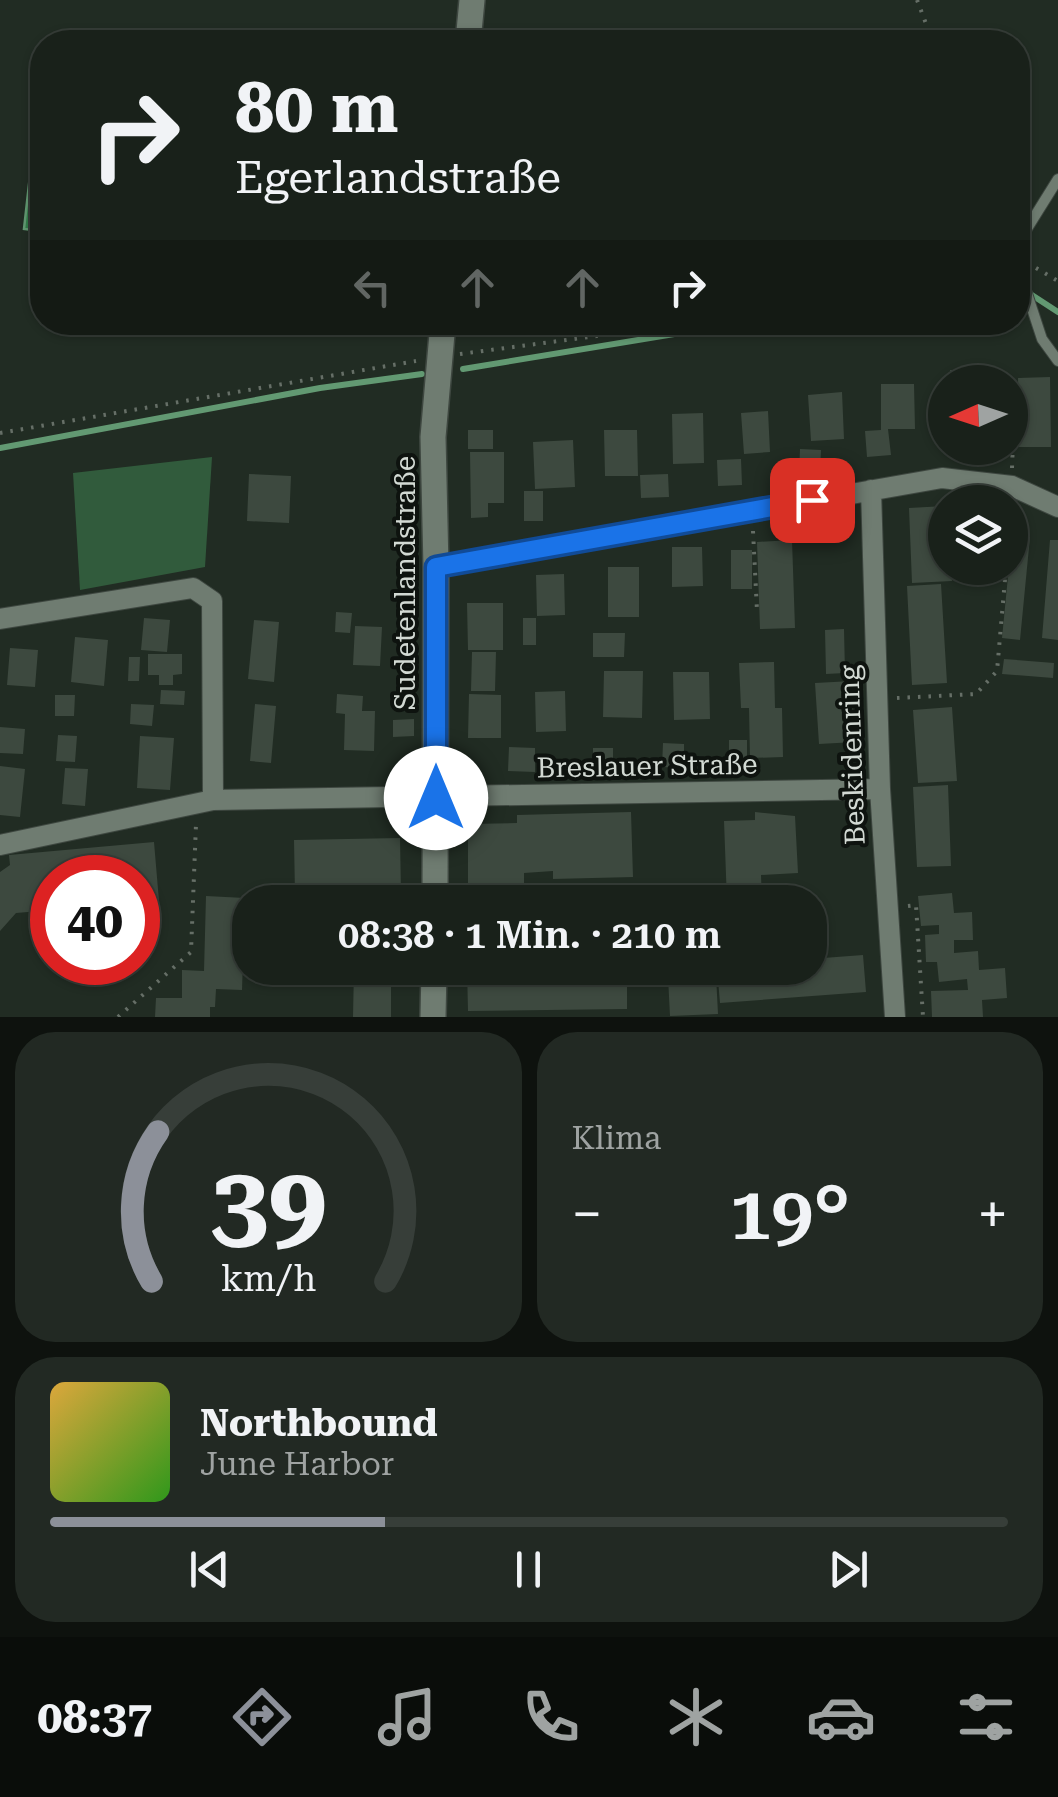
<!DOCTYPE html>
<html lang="de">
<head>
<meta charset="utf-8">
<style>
	:root { --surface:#19211a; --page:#222923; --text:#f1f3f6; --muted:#9fa3a2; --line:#373e39; --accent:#8c9099 }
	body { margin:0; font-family:"Roboto Serif",serif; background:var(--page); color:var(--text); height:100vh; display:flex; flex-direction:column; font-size:38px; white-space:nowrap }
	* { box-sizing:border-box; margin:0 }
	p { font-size:32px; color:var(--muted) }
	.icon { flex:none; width:55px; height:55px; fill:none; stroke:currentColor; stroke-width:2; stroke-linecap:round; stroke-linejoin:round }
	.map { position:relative; height:1017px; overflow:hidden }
	.drawer { display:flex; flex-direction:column; gap:15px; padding:15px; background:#0e120e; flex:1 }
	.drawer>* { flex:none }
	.banner { position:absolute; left:30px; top:30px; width:1000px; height:305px; border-radius:40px; box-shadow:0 2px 8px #0004,0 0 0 2px var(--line); background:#19211a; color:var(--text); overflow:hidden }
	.needle { width:65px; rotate:267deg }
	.tools { position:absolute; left:928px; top:365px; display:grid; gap:20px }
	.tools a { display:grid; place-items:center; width:100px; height:100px; border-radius:50%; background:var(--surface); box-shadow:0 2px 8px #0004,0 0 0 2px var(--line); font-size:50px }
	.speed { position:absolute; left:30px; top:855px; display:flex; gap:20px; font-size:50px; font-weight:700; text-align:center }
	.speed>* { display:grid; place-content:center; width:130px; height:130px; border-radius:50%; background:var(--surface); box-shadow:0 2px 8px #0004,0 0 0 2px var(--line); line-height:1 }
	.speed .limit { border:15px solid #d22; background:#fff; color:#111 }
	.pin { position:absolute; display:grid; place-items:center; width:85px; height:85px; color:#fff; margin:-42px; border-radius:20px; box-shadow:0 5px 15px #0006 }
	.me { position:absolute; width:110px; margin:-55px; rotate:0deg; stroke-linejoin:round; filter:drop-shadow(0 0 8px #0008) }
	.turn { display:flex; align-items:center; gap:35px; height:210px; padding:0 40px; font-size:45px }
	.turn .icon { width:130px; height:130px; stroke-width:2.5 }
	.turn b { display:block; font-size:70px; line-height:85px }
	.lanes { display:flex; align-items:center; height:95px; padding:0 40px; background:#0003; justify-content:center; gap:50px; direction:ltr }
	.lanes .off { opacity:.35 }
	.big { font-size:75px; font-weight:600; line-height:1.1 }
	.drawer .widget { flex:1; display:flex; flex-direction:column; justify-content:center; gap:15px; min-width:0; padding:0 35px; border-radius:40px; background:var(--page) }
	.drawer .dial { align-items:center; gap:0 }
	.dial svg { height:260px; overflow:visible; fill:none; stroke:var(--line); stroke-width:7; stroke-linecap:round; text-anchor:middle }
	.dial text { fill:var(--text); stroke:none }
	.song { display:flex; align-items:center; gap:30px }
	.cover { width:120px; height:120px; border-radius:15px; background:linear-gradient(135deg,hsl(40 70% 55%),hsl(110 70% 35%)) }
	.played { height:10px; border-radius:5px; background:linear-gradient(90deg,var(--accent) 35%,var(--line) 35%) }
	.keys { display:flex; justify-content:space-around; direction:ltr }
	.heat { display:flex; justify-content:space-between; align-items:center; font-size:55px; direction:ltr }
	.drawer .tiles { flex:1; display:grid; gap:15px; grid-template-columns:1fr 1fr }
	.widget:last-child { grid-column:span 2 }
	.trip { position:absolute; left:232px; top:885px; width:595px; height:100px; border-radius:40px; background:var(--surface); box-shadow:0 2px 8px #0004,0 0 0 2px var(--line); font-weight:600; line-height:100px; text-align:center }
	.tabs { display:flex; height:160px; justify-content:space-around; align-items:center; background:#0a0d0a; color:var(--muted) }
	.tabs .icon { width:70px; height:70px }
	.tabs .on { color:var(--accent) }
	.tabs b { font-size:45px; color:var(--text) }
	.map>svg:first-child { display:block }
	.green { fill:#315b3c }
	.water { fill:#327e49; stroke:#629972; stroke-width:2.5 }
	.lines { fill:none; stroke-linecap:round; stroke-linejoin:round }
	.stream { stroke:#629972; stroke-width:6 }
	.building { fill:#3d493f }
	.service-casing { stroke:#3e4740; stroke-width:12 }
	.minor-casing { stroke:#3e4740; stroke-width:22 }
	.tertiary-casing { stroke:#3e4740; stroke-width:28 }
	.path { stroke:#666f67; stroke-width:4; stroke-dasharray:2.5 8; stroke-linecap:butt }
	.service { stroke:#6f7c71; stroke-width:10 }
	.minor { stroke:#6f7c71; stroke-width:20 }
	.tertiary { stroke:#6f7c71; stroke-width:25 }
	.route-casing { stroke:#114b97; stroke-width:25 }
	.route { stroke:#1a73e8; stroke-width:18 }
	.labels { text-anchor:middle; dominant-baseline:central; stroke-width:8; stroke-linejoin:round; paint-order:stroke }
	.street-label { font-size:28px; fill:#d2d9d3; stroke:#0e130f }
</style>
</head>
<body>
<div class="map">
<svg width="1058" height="1017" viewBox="0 0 1058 1017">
	<rect width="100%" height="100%" fill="#212c23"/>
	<!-- green -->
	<path class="green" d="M212,457l-7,110 -125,23 -7,-117z"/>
	<!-- water -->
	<path class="water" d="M38,104h4v127l-18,-2z"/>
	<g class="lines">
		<!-- stream -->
		<path class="stream" d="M1018,286l40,26
			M463,369l284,-47
			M0,448l320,-60 102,-14"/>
	</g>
	<!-- building -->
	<path class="building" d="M950,370l34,1v11h-34z
		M1050,377l1,70h-32l-1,-69z
		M881,384h33l1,45h-27l3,26 -24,2 -2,-26 16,-1z
		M842,392l2,47 -33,2 -3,-46z
		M768,411l2,41 -26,2 -3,-41z
		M703,413l1,50 -31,1 -1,-50z
		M468,430h25v19h-25z
		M604,430h33l1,46h-33z
		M573,440l2,47 -40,2 -2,-47z
		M800,449l21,1 -1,23h-21z
		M470,452h34v51h-16v14l-17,1z
		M741,459l1,26 -24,1 -1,-26z
		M249,474l42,2 -2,47 -42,-2z
		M668,474l1,23 -28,1 -1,-23z
		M524,491h19v30h-19z
		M945,506v62h6l1,13 -40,2 -3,-75z
		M1012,535l18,2 -10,103 -18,-2z
		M792,540l3,88 -35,1 -3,-87z
		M1050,540h8v100l-16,-2z
		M672,547h30l1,39 -31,1z
		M731,550h21v39h-21z
		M608,567h31v50h-31z
		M564,574l1,41 -28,1 -1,-41z
		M941,584l6,99 -35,2 -5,-99z
		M467,603h36v47h-35z
		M336,612l16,1 -2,20 -15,-1z
		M144,618l26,2 -3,32 -26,-2z
		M523,618h13v27h-13z
		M254,620l25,2 -5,60 -26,-3z
		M355,626l27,1 -2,39 -27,-1z
		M844,629l1,44 -19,1 -1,-44z
		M593,633h32l-1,24h-31z
		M75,637l33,3 -4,46 -33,-4z
		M10,648l28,2 -3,37 -28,-2z
		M472,652h24l-1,39h-24z
		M148,654h34v20l-9,1v10h-14v-10h-11z
		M129,657h11l-1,24h-11z
		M1004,659l50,4 -1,15 -51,-4z
		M774,662l1,46h7l1,49 -33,1 -1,-50h-8l-2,-45z
		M604,671h39l-1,47 -39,-1z
		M673,672h36l1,47 -36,1z
		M852,681l3,61 -36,2 -4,-61z
		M161,690l24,1 -1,14 -24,-1z
		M565,691l1,40 -30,1 -1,-40z
		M337,694l26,2 -1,15h13l-1,40 -30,-1 1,-36 -9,-1z
		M469,694l32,1v43h-33z
		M55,695h20l-1,21h-19z
		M131,704l23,1 -2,21 -22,-2z
		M255,704l21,2 -5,57 -21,-2z
		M952,707l5,74 -39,2 -5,-73z
		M414,719v17l-21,1v-17z
		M0,727l25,2 -2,25 -23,-1z
		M58,735l19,1 -2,26 -19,-1z
		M140,736l34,2 -4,52 -33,-2z
		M729,740h18v24h-18z
		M663,743l21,1v24l-22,-1z
		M509,747l26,1v24l-27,-1z
		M593,748h20v19h-20z
		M0,766l25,3 -5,48 -20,-2z
		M65,768l23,1 -3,37 -23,-2z
		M948,785l3,81 -34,1 -4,-80z
		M631,812l2,65 -80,2v-8l-29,2v13h-56v-62l49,-1v-8z
		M755,812l40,4 3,57 -37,2 1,27h-35l-3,-81 31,-1z
		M400,838l1,55 -106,2 -1,-55z
		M154,842l5,59 -21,2v-25h-86v32l-36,3 -16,18v-59l10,-7 -1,-10z
		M952,893l2,20 18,-1 1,28h-19v13l24,-2 1,19 26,-2 2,30 -25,2 1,17h-51l-1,-26 37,-1 -1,-11 -28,3 -2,-20h-11l-1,-27 14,-1v-9l-18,1 -3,-30z
		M206,896l39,2 -3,92 -26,-1 -1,18h-5v10h-55l1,-19h26v-28l22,1z
		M863,955l3,37 -146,11 -3,-35h93v-9z
		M354,968h37v49h-38z
		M467,968h160v41l-159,2z
		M716,975l2,39 -48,2 -2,-39z"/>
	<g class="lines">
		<defs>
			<path id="service" d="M1018,243l40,-64
				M1018,266l24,73 16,22"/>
			<path id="minor" d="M871,490l9,299 15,228
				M436,567l506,-89 70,8 46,21
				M0,619l193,-31 19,13 1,199
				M0,845l213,-45 667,-11"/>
			<path id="tertiary" d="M468,42l4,-42
				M435,902l1,-335 -3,-130 10,-115
				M433,1017l1,-49"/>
		</defs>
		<!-- service casing -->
		<use href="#service" class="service-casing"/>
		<!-- minor casing -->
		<use href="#minor" class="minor-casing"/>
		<!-- tertiary casing -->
		<use href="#tertiary" class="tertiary-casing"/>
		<!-- path -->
		<path class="path" d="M917,0l16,42
			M1036,268l22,13
			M460,354l243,-32
			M0,433l416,-72
			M1012,468l3,-78
			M753,531l4,80
			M897,698l79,-4 21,-23 9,-103
			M908,906l8,-1 7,112
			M118,1017l73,-65 5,-128"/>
		<!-- service -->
		<use href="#service" class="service"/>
		<!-- minor -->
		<use href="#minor" class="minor"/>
		<!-- tertiary -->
		<use href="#tertiary" class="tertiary"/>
	</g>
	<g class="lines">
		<defs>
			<path id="route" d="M436,798v-231l376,-67"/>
		</defs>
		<!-- route casing -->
		<use href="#route" class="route-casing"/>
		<!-- route -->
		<use href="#route" class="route"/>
	</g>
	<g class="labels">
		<!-- street labels -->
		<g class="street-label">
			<text transform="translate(405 583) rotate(-90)">Sudetenlandstraße</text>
			<text transform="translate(852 755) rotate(-92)">Beskidenring</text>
			<text transform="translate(647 766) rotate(-1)">Breslauer Straße</text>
		</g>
	</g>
</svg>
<div class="tools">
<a><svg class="needle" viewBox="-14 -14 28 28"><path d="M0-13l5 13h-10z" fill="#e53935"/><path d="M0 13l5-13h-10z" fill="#9fa3a2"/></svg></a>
<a><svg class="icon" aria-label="layers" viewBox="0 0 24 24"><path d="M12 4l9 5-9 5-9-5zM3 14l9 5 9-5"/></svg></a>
</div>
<div class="speed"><div class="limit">40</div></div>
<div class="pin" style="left:812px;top:500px;background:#d93025"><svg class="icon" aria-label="arrive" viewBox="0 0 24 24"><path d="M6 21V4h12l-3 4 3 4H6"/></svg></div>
<svg class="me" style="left:436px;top:798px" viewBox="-20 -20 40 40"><circle r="19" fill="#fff"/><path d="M0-13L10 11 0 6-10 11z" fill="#1a73e8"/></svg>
<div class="trip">08:38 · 1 Min. · 210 m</div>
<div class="banner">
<div class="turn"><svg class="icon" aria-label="right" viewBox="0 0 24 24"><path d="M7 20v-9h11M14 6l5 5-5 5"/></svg><div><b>80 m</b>Egerlandstraße</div></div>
<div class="lanes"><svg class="icon off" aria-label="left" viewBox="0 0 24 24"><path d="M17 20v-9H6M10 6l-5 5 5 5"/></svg><svg class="icon off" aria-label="ahead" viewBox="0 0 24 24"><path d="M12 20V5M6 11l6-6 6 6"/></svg><svg class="icon off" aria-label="ahead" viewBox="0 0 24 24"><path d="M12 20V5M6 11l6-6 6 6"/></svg><svg class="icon" aria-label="right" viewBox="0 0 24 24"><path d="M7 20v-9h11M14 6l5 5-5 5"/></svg></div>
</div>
</div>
<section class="drawer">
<div class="tiles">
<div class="widget dial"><svg viewBox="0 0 100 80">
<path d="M14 69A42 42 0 1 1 86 69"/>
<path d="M14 69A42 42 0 0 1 16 23" stroke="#8c9099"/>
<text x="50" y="56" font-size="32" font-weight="700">39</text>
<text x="50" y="72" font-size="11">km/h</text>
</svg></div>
<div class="widget"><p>Klima</p>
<div class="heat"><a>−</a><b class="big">19°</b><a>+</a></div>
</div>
<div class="widget">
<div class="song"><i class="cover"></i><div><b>Northbound</b><p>June Harbor</p></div></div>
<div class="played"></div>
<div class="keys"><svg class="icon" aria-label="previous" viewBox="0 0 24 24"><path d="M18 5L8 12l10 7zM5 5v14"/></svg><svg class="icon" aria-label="pause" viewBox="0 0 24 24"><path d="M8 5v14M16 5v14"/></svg><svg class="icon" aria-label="next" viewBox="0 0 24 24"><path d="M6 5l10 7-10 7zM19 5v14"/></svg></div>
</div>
</div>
</section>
<nav class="tabs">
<b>08:37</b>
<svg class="icon on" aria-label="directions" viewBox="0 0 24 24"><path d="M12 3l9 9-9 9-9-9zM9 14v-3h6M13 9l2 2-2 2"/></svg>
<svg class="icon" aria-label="music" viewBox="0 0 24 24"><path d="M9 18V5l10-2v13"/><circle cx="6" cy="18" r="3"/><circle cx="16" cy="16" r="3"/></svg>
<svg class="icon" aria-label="phone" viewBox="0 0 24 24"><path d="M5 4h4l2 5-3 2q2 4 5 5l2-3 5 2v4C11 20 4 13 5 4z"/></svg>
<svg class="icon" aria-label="climate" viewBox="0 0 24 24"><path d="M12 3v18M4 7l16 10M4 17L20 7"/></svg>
<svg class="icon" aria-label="car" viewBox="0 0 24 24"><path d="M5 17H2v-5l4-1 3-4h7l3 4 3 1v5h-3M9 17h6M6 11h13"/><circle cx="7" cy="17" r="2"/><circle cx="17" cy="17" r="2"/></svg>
<svg class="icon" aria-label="filters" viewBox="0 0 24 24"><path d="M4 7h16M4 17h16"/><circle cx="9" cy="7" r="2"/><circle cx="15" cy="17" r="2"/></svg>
</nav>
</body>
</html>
